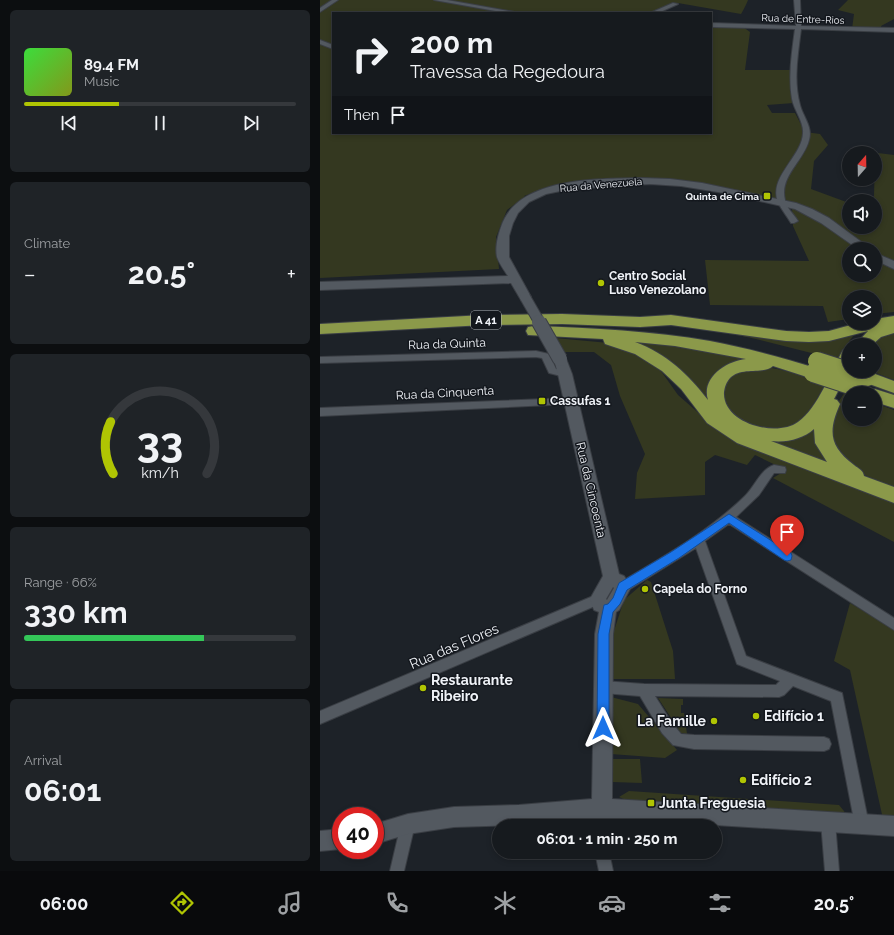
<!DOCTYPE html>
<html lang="en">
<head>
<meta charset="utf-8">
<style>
	:root { --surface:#161a1e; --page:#1f2327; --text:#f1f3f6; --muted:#9ea1a4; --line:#35383c; --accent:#b0c503 }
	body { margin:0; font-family:Raleway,sans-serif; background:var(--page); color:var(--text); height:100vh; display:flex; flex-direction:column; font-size:15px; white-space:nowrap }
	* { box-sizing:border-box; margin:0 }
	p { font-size:13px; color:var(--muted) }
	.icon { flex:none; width:22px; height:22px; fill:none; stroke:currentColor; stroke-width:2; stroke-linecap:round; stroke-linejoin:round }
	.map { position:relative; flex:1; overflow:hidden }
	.panel { display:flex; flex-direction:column; gap:10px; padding:10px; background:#0c0e10; width:320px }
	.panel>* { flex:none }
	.top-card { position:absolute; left:12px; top:12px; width:380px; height:122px; border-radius:0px; box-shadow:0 2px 6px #0003,0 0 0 1px var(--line); background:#161a1e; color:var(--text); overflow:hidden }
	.needle { width:26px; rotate:20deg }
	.buttons { position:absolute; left:522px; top:146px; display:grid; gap:8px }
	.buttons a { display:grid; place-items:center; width:40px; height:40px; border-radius:50%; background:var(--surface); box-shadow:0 2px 6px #0003,0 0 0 1px var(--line); font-size:20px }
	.speed { position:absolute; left:12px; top:807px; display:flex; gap:8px; font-size:20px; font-weight:700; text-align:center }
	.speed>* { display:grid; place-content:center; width:52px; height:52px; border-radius:50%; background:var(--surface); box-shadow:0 2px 6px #0003,0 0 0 1px var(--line); line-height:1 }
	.speed .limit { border:6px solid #d22; background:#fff; color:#111 }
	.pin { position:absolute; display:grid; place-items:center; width:34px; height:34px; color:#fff; margin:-41px -17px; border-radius:50% 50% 50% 0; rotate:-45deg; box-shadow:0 0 4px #0007 }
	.pin .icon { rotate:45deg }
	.me { position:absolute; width:44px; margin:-22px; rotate:0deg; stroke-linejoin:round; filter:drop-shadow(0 0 3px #0008) }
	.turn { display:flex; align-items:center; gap:14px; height:84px; padding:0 12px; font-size:18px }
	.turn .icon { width:52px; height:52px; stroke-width:2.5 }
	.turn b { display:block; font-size:28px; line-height:34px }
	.then { display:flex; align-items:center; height:38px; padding:0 12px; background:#0003; gap:8px; font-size:15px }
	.big { font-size:30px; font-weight:700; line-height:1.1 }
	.panel .tile { flex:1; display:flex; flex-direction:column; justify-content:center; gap:6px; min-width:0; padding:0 14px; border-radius:6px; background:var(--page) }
	.panel .dial { align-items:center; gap:0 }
	.dial svg { height:104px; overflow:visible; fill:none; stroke:var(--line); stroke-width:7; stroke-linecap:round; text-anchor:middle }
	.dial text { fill:var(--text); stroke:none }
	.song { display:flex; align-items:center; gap:12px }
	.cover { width:48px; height:48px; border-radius:6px; background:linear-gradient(135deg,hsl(120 70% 55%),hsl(70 70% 35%)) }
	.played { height:4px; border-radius:2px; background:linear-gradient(90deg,var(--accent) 35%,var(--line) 35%) }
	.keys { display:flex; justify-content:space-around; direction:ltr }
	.heat { display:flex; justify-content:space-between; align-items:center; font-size:22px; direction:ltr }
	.charge { height:6px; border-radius:3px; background:linear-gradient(90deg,#34c759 66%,var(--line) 0) }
	.trip { position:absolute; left:172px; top:819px; width:230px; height:40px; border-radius:20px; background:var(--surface); box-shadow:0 2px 6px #0003,0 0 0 1px var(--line); font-weight:700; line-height:40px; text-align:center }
	.tab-bar { display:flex; height:64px; justify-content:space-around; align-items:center; background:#090a0c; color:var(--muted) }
	.tab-bar .icon { width:28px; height:28px }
	.tab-bar .selected { color:var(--accent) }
	.tab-bar b { font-size:18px; color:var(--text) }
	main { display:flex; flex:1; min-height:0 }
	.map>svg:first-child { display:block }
	.green { fill:#343820; fill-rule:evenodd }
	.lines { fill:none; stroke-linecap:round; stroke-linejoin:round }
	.street-casing { stroke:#3a3e44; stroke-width:2 }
	.secondary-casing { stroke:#3a3e44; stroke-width:2 }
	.highway-casing { stroke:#3a3e44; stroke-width:2 }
	.street { fill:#535960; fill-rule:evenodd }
	.secondary { fill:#535960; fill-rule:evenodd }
	.highway { fill:#8b994a; fill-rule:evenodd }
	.secondary-bridge-far1-casing { stroke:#3a3e44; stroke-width:12; stroke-linecap:butt }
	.secondary-bridge-casing { stroke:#3a3e44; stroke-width:16; stroke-linecap:butt }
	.highway-bridge-casing { stroke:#3a3e44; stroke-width:20; stroke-linecap:butt }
	.secondary-bridge-far1 { stroke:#535960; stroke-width:10 }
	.secondary-bridge { stroke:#535960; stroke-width:14 }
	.highway-bridge { stroke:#8b994a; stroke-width:18 }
	.route { fill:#1a73e8; stroke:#114b97 }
	.poi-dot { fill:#b0c503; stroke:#14181e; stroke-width:1.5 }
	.labels { text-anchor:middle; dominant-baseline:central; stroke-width:3; stroke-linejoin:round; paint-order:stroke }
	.far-street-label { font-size:10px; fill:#eff2f7; stroke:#14181e }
	.far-poi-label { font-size:10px; font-weight:bold; fill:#eff2f7; stroke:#14181e; text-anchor:end }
	.shield { fill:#14181e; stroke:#adb1b6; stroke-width:1 }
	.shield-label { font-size:11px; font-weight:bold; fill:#eff2f7 }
	.poi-label { font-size:12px; font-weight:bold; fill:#eff2f7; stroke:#14181e; text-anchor:start }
	.street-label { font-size:12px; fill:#eff2f7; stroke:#14181e }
	.near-street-label { font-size:14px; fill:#eff2f7; stroke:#14181e }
	.near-poi-label { font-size:14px; font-weight:bold; fill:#eff2f7; stroke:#14181e; text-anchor:start }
</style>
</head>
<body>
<main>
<section class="panel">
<div class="tile">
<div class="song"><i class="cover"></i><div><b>89.4 FM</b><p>Music</p></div></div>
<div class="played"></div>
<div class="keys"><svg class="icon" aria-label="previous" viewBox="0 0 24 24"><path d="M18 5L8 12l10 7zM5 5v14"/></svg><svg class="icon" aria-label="pause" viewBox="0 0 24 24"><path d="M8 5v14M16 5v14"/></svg><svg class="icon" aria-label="next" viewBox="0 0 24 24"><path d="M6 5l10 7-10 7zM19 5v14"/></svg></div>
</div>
<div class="tile"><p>Climate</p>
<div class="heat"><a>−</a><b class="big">20.5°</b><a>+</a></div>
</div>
<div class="tile dial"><svg viewBox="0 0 100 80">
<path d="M14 69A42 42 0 1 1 86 69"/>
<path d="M14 69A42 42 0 0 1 12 29" stroke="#b0c503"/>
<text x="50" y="56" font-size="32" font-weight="700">33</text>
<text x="50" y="72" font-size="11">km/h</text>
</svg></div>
<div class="tile"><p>Range · 66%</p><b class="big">330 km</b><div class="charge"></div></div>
<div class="tile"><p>Arrival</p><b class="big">06:01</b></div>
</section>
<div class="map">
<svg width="574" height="871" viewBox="0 0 574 871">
	<rect width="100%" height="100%" fill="#1d2228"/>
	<!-- green -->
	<path class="green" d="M0,0h428c-1,3 -5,11 -7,14l-63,-11 -27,10h-137l-15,-2 -3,2h-163v120h378v-107l32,1 7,5 -5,38h45l4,33 -27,2 5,8h23l10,19 15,2 8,11 -14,16 -3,28 38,14v24h26v-26h-7l6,-4 1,-40h5l-2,-4 16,2v157l-19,2v-17h-26v22l-21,3 -5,-16 -113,-1 -5,-45 104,1 -16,-35 -1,-18 -25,-7 -101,-19h-84l-27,3 -31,11 1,1 -18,13 -11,27 3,32 -179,9zM529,249h26v26h-26z
		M528,0h46v19l-13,7 1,4 -30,-1 2,-15 -16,-4z
		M385,328l57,7 94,-2 -6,7 -11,20 -83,-21z
		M574,332v48l-23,-9h4v-26h-8l7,-6z
		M235,338l54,5 32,13 20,15 17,24 40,35 176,73v39l-121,-64 13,-8 -31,-15 -8,10 -32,-10 -10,7v33l-70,4 2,-26 8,-19 -25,-58 -9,-31 -17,-13h-32z
		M295,338l89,12 49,10 -16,2 -26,43 -28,-27z
		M438,366c24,2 46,10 67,19l-16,27 -8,9 -10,6 -26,3 -36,-15 -9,-29 16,-16z
		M525,392l4,1v26h26v-16l19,7v78l-36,-16 -22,-18 -8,-26 2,-13z
		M493,426l25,43 -82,-31z
		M327,580l4,2 22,69 2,28h-66l3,-42 12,-37z
		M530,603l42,25 2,-3v194h-11l-33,-149 -16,-9z
		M291,697l27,7 39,46 -12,8 -54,-4z
		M338,698l25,1v6h-2v8h3l3,21 -6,-1z
		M289,759h31l2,24 -30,-1z
		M309,791l210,14 9,11 -222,-16 -7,-3z"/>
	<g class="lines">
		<defs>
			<path id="street" d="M12,0h6l-18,12v-4z
				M114,0h13l73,13h-13z
				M474,0h6l1,26 93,2v4l-93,-3c-3,25 -8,51 -1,76 3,12 13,22 9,35 -5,21 -30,36 -24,60 1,8 9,14 13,21l-4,2h-3c-4,-7 -10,-14 -13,-21 -10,-25 24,-45 25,-69 1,-11 -9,-23 -11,-34 -4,-24 0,-47 3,-70l-84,-2v-4l85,3z
				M353,3l5,1 -20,9h-8z
				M0,40l13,5v4l-13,-5z
				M216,351l13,3 7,15 12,3 2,2 -2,2 -3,1 -16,-4 -7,-15 -6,-1 -216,6v-6z
				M251,398l5,3 -5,3 -251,12v-8z
				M454,465l11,2 1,3 -1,3h-11l-15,22 -23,22 158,101v12l-165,-106 -24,17 41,115 96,37 27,132 -2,5 -5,2 -5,-2 -2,-5 -24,-124 -38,-15 -9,9 -5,2 -124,-1 17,27 9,11 13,1 130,2 5,2 2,5 -2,5 -5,2 -130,-2 -21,-4 -11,-12 -22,-37 -37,-3 -5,-2 -1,-4 1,-4 5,-2 41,3 132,1 4,-4 -43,-17 -41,-116 -69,43 -4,1 -4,-1 -2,-4 2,-4c44,-26 89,-51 126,-87 10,-10 16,-27 29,-31z
				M278,594l4,1 2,4 -2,4 -282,121v-13z
				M272,802l5,2 6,22h-14l-4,-17 2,-5z
				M508,815l5,2 2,5 4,49h-14l-4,-49 2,-5z
				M88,817l5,2 2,5 -11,47h-14l11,-47 2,-5z
				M275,852h14l4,19h-14z"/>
			<path id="secondary" d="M321,178l29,1 32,4 94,20 16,6 17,9 42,31h-13l-37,-26 -26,-14 -71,-16 -43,-7 -31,-2 -80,5 -24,5 -17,8 -11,11 -5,10 -4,13v21l22,40 -2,3h-8l-10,-17 -191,7v-8l188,-6c-4,-6 -9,-13 -11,-19 -2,-9 1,-22 4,-30 16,-50 97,-48 140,-49z
				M555,253l19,8v8l-19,-9z
				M240,355l5,1 7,18 47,200 5,2 7,11 -12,23 -3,2 -3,22 -1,165 282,17v20l-292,-18 -83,7 -65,2 -46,7 -33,10v-20l33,-10 46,-7 65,-2 73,-6 3,-165 4,-22 -5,-2 -4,-11 13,-23 -45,-202 -4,-15 1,-3zM293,587l1,1 -7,12 -1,-1z
				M21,829v20l-21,2v-20z"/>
			<path id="highway" d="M242,314l78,3 31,-2 115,16 23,1 20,-1 29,-8h17v-4l19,-3v17l-13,4 -9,8h-17l13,-14 -39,10 -20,1 -23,-1 -115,-16 -31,2 -78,-3 -78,1 -164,9v-10l164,-9z
				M214,326c59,2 118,5 176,15 37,7 73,17 109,28l2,4 -2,4 -6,2 -40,-13c-10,9 -31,0 -43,12 -4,5 -5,8 -6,14 -2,31 52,46 74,30 21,-15 32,-50 45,-72l6,-2v22l-15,29 3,1 3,4c-12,27 -11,42 14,61 5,4 9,5 10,11l30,11v16l-157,-60 -30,-20 -26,-34 -19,-18 -27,-17 -30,-10 -2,-5 -75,-4 -2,-4 2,-4zM315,342l40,4 71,13c-20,2 -45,19 -38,41 -20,-26 -41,-46 -73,-58zM494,429l1,14 12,19 -56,-21c15,2 32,-2 43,-12z
				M547,371l27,10v12l-33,-12 -2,-4 2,-4z
				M555,389l19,6v13l-19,-6v-9h-7l1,-2z"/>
		</defs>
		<!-- street casing -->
		<use href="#street" class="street-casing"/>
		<!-- secondary casing -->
		<use href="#secondary" class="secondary-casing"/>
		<!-- highway casing -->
		<use href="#highway" class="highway-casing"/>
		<!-- street -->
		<use href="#street" class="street"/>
		<!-- secondary -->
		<use href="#secondary" class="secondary"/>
		<!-- highway -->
		<use href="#highway" class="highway"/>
		<defs>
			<path id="secondary-bridge-far1" d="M205,297l15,26"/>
			<path id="secondary-bridge" d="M219,322l21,37"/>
			<path id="highway-bridge" d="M497,361l50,16
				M493,373l46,15"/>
		</defs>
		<!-- secondary-bridge-far1 casing -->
		<use href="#secondary-bridge-far1" class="secondary-bridge-far1-casing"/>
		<!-- secondary-bridge casing -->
		<use href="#secondary-bridge" class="secondary-bridge-casing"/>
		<!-- highway-bridge casing -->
		<use href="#highway-bridge" class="highway-bridge-casing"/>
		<!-- secondary-bridge-far1 -->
		<use href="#secondary-bridge-far1" class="secondary-bridge-far1"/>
		<!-- secondary-bridge -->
		<use href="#secondary-bridge" class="secondary-bridge"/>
		<!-- highway-bridge -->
		<use href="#highway-bridge" class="highway-bridge"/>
	</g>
	<!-- route -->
	<path class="route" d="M409,514l62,39 1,3 -1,4 -4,1 -3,-1 -55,-37 -50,35 -52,32 -7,14 -7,8 -4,22v94l-2,4 -4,2 -5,-2 -1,-4 1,-94 6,-29 4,-1 5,-6 6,-15 52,-31z"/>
	<!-- markers -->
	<g class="poi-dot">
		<rect x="443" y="192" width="8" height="8" rx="2"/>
		<circle cx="281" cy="283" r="4"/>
		<rect x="218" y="397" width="8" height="8" rx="2"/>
		<circle cx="325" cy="589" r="4"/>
		<circle cx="103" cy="688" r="4"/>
		<circle cx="436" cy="716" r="4"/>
		<circle cx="394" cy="721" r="4"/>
		<circle cx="423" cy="780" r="4"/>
		<rect x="327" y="799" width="8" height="8" rx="2"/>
	</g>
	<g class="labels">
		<!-- far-street labels -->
		<g class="far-street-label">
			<text transform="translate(483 19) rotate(2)">Rua de Entre-Rios</text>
			<text transform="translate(281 185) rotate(-5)">Rua da Venezuela</text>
		</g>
		<!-- far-poi labels -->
		<g class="far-poi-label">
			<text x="439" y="196">Quinta de Cima</text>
		</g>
		<!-- shield labels -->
		<rect class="shield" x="151" y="311" width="30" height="18" rx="3"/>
		<g class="shield-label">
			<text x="166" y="320">A 41</text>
		</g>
		<!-- poi labels -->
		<g class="poi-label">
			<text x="289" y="276">Centro Social<tspan x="289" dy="14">Luso Venezolano</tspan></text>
			<text x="230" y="401">Cassufas 1</text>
			<text x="333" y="589">Capela do Forno</text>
		</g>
		<!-- street labels -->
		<g class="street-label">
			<text transform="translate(127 344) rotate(-2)">Rua da Quinta</text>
			<text transform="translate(125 393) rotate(-3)">Rua da Cinquenta</text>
			<text transform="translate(271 490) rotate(77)">Rua da Cincoenta</text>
		</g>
		<!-- near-street labels -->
		<g class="near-street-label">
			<text transform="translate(134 646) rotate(-23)">Rua das Flores</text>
		</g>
		<!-- near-poi labels -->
		<g class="near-poi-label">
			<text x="111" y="680">Restaurante<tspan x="111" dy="16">Ribeiro</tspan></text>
			<text x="444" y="716">Edifício 1</text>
			<text x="386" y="721" text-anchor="end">La Famille</text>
			<text x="431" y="780">Edifício 2</text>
			<text x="339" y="803">Junta Freguesia</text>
		</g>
	</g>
</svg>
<div class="buttons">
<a><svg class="needle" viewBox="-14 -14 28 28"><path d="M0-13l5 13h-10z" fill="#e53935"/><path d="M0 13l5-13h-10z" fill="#9ea1a4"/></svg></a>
<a><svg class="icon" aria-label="sound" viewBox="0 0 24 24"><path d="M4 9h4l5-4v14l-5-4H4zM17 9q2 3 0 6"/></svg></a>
<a><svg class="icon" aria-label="search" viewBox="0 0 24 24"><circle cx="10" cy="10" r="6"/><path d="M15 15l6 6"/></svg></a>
<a><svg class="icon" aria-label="layers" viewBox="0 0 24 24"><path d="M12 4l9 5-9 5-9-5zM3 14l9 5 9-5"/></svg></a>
<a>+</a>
<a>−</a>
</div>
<div class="speed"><div class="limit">40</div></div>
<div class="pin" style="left:467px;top:556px;background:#d93025"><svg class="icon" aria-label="arrive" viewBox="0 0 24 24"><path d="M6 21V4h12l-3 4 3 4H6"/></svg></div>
<svg class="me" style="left:283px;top:728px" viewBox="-20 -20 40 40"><path d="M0-17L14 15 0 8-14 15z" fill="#1a73e8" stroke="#fff" stroke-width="4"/></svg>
<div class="trip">06:01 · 1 min · 250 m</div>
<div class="top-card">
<div class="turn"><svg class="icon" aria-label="right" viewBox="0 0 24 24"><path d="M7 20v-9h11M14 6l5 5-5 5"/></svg><div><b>200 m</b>Travessa da Regedoura</div></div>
<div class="then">Then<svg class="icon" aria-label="arrive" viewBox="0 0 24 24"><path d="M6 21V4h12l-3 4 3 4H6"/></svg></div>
</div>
</div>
</main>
<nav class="tab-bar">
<b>06:00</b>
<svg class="icon selected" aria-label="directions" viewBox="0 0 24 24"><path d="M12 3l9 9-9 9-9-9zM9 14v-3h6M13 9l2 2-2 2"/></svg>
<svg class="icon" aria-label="music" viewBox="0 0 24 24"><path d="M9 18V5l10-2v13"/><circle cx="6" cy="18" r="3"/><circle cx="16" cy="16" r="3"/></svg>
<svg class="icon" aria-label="phone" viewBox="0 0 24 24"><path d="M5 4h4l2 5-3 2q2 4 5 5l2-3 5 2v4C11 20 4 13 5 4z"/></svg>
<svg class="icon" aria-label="climate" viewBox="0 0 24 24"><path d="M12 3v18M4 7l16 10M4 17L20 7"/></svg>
<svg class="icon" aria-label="car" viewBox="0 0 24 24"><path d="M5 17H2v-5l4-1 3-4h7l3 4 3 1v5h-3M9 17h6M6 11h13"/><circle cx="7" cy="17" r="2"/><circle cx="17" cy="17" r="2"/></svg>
<svg class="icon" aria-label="filters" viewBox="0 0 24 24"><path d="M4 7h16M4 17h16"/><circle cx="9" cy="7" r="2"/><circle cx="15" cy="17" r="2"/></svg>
<b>20.5°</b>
</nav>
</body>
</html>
